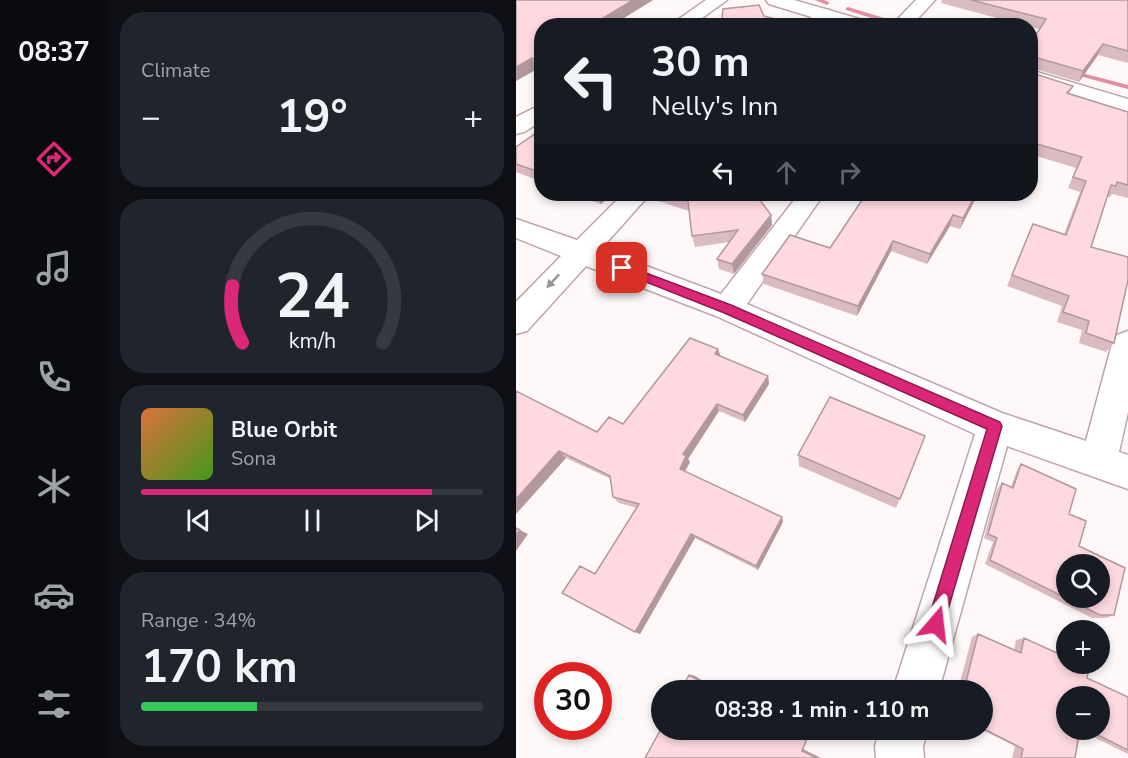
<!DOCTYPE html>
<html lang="en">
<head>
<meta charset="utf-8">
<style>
	:root { --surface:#171b24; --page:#20242c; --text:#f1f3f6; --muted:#9ea1a6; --line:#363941; --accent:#db2777 }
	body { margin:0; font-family:"Nunito Sans",sans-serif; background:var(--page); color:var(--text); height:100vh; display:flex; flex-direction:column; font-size:22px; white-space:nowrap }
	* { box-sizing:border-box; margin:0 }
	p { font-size:20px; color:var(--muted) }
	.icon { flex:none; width:33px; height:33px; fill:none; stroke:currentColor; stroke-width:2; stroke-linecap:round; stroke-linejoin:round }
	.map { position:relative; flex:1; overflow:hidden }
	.sheet { display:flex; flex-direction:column; gap:12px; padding:12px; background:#0d0f14; width:408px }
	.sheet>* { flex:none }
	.banner { position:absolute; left:18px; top:18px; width:504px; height:183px; border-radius:24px; box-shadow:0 3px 9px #0003; background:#171b24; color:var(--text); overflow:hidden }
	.tools { position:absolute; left:540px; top:554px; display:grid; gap:12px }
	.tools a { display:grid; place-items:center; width:54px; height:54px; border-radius:50%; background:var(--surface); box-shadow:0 3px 9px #0003; font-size:30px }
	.speed { position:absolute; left:18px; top:662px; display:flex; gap:12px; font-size:30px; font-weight:700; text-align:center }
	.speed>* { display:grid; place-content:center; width:78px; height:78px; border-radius:50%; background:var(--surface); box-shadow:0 3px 9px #0003; line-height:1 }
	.speed .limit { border:9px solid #d22; background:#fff; color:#111 }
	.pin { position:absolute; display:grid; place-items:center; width:51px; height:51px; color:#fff; margin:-26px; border-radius:12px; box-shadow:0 3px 9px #0006 }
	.me { position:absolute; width:66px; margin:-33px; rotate:17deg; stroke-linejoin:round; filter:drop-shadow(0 0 4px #0008) }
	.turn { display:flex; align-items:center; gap:21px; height:126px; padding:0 18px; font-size:27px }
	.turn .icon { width:78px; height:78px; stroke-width:2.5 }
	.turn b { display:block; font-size:42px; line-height:51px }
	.lanes { display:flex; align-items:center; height:57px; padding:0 18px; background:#0003; justify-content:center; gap:30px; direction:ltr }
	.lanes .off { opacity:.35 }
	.big { font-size:45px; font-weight:700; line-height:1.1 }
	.sheet .widget { flex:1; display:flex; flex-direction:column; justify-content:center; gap:9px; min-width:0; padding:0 21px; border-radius:24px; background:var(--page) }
	.sheet .dial { align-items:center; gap:0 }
	.dial svg { height:156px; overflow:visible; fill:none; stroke:var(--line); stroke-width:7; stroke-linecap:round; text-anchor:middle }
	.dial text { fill:var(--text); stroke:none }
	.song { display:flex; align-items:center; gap:18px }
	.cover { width:72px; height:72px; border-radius:9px; background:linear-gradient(135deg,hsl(20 70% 55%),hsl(100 70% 35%)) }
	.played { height:6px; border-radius:3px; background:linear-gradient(90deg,var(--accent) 85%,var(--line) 85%) }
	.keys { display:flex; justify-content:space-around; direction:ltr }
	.heat { display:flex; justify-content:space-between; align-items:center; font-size:33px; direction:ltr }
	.charge { height:9px; border-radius:4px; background:linear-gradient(90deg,#34c759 34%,var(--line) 0) }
	.trip { position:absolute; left:135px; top:680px; width:342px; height:60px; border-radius:30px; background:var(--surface); box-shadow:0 3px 9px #0003; font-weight:700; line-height:60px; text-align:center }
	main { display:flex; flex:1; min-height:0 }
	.menu { display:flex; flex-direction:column; width:108px; justify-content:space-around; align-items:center; background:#090b0e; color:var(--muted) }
	.menu .icon { width:42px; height:42px }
	.menu .on { color:var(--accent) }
	.menu b { font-size:27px; color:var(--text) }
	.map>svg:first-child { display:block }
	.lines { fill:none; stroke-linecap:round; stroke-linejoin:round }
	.stream { fill:#e28da1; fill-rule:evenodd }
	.minor-casing { stroke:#bfa5aa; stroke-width:3 }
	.major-casing { stroke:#bfa5aa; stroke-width:3 }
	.minor { fill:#fff; fill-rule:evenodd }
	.major { fill:#fff; fill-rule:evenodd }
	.wall { fill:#dabbc1; fill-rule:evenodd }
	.shaded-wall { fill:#b2989d }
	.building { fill:#fed9e0; stroke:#b2989d; stroke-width:1.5; fill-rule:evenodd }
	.oneway { fill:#989495 }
	.route { fill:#db2777; stroke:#8e194d; stroke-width:1.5 }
</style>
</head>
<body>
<main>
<nav class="menu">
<b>08:37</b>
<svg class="icon on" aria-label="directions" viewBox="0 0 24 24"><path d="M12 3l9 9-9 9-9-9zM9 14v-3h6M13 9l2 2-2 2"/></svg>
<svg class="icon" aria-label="music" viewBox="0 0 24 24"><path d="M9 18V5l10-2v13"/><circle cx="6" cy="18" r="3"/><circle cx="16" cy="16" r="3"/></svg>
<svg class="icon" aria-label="phone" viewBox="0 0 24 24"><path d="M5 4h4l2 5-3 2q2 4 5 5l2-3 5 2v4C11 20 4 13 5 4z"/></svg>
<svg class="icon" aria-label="climate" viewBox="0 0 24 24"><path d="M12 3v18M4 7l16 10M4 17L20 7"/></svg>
<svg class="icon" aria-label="car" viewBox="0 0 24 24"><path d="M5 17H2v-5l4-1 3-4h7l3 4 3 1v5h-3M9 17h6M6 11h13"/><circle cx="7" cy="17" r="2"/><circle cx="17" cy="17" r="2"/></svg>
<svg class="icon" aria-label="filters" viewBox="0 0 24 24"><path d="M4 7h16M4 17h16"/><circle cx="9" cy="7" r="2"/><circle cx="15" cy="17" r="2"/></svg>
</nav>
<section class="sheet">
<div class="widget"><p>Climate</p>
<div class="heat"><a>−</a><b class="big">19°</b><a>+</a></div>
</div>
<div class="widget dial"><svg viewBox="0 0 100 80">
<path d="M14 69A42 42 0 1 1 86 69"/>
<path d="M14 69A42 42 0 0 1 9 40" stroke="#db2777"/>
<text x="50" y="56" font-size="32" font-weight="700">24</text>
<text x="50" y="72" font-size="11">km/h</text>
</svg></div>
<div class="widget">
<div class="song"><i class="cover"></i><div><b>Blue Orbit</b><p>Sona</p></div></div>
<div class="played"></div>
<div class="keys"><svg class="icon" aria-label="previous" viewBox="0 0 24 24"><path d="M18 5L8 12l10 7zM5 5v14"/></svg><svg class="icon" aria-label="pause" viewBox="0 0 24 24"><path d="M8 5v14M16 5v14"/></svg><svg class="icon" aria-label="next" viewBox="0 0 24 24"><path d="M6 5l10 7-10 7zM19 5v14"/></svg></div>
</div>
<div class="widget"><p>Range · 34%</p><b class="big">170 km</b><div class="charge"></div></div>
</section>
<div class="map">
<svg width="612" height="758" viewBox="0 0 612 758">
	<rect width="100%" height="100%" fill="#fef8f9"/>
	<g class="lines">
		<!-- stream -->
		<path class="stream" d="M299,0h9l6,3 -3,2z
			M332,7l59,18 1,1h-11l-51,-16v-2z
			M554,70l58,15v4l-60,-16v-2z"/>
		<defs>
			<path id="minor" d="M190,0h21l-36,26h-22z
				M400,0h19l-24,26h-20z
				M308,9l6,1 3,4 -10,12h-20l15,-16z
				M26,104v17l-18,11 -8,2v-17z
				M107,194h27l-49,55 120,45 78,-100h25l-77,110 255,109 84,28 26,-97 5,-9 11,-4v81l-9,40 9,3v34l-121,-43 -68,244h-46l82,-256 -259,-118 -130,-50 -59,65 -11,3v-32l45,-46 -45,-18v-19l61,21z
				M364,729h48l-5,17 1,12h-48l-1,-12z"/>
			<path id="major" d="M250,0h28l76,22 2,4h-31l-72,-22z
				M514,70l98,29v14l-98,-30z"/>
		</defs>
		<!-- minor casing -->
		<use href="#minor" class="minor-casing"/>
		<!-- major casing -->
		<use href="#major" class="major-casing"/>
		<!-- minor -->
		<use href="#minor" class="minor"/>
		<!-- major -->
		<use href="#major" class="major"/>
	</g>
	<!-- wall -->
	<path class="wall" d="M0,0h137l-42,26h-69v44l-5,-1 -21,12z
		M426,0h186v63l-30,-8 -19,27 -47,-14v5l41,13 -4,8 59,18v86l-16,-4 -2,3h-3l-16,50 23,96 -8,9 -27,-9 3,-13 -25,-8 5,-16 -55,-20 26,-62 31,10 16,-42 -12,-4 8,-20 -46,-14v-110l10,-15 -10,-2v-1h-4l-85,-23z
		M26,129v53l-26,-10v-25z
		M56,194h41l-12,10z
		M132,194h119l-6,7 10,14 1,10 -38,49 -15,-5 -2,-10 12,-17 -34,5 -3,-11 -3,-25 -40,-13z
		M350,194h112l-18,35 -10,-3 -23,38 -36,-13 -34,65 -93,-32 -2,-10 68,-26z
		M204,357l48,19 1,8 -24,38 -26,-11 -31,48 2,3 -5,9 97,46 1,5 -25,48 -63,-32 -55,96 -45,-60 42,-66 -18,-5 -6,-6 -2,-18 -45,-21 -50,56v-123l81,41 26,-8z
		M409,436l-29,72 -97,-42 -1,-11z
		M505,464l48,50 10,32 35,69 -8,3h-14l-107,-54 8,-22 -9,-4 12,-45 2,-5 4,-5 9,4 6,-17z
		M462,634l36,16 2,-10 8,-2 63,40 41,19v57l-49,-24 -4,28h-63l3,-12 -35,-17h2v-39h-24l14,-53zM584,696v33h-34z"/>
	<!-- shaded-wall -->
	<path class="shaded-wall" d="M117,0h20l-42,26h-21z
		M587,44l-5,11 -19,27 4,-11z
		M16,58l5,11 -21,12v-14z
		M80,194h17l-12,10z
		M241,194h10l-12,14 -2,-10z
		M460,194h2l-18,35 3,-11z
		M255,215l1,10 -38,49 -2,-10z
		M437,215l-3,11 -23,38 3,-10z
		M377,241l-2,10 -34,65 1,-10z
		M202,349l3,8 -6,-3z
		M252,376l1,8 -24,38 -2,-7z
		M201,404l2,7 -31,48 2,3 -7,13 -3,-6 3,-15z
		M43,451l7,7 -50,56v-15z
		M266,517l1,5 -25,48 -2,-4z
		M4,530l8,4 -12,17v-16z
		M175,534l4,4 -55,96 -5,-2z
		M173,675h4l26,15h-3z
		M287,749l18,9h-4l-15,-7z"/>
	<!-- building -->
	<path class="building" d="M0,0h117l-43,26h-48v35l-10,-3 -16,9z
		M455,0h157v51l-25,-7 -20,27 -49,-14 -3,2 1,14 41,13 -6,7 61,19v73l-11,-3 -1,4 -5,-1 -20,62 37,10v23l-14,63 -28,-10 3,-12 -26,-9 6,-16 -57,-21 21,-51 33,11 20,-54 -13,-4 9,-20 -52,-15v-98l16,-25z
		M243,5l5,11 37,10h-80l2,-17z
		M26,129v44l-26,-9v-17z
		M149,194h92l-4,4 7,2 11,15 -39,49 -15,-5 21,-29 -46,6 -4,-35z
		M350,194h110l-13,24 -10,-3 -23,39 -37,-13 -35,65 -96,-32 28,-39 40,13z
		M174,338l28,11 -3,5 53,22 -25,39 -26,-11 -34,50 3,2 -6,13 102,48 -26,49 -65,-32 -56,98 -73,-39 18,-27 15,8 44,-70 -26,-7 -3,-21 -51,-25 -43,48v-108l81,41 12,-15 14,7z
		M314,397l95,39 -25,63 -102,-44z
		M505,464l55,25 -7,25 17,7 -7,25 46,22 -11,47h-14l-110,-55 7,-22 -9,-4 13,-46 1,-5 11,5zM550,564h34v33h-34z
		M0,528l4,2 -4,5z
		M462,634l43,19 3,-15 42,19v6h13l10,5 -2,10 41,19v53l-42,-21h14v-33h-34v33h14l-5,29h-54l2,-9 -41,-21v-38h-18z
		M173,675l27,15h-35z
		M146,727v2h149l-9,22 15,7h-172z"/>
	<!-- one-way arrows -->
	<defs><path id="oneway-solid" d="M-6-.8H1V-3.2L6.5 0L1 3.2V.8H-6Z" transform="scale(1.5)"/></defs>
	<use class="oneway" href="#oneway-solid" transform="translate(37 281) rotate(133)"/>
	<!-- route -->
	<path class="route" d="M106,264l109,41 269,117 2,4 -60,204 -6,3 -6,-3 -3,-6 60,-195 -265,-117 -104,-41 -2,-3z"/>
</svg>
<div class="tools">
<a><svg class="icon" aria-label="search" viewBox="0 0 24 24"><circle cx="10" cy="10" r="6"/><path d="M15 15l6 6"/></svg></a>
<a>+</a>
<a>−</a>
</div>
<div class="speed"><div class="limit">30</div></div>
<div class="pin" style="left:106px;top:268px;background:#d93025"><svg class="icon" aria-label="arrive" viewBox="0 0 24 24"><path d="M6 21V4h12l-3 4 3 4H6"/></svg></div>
<svg class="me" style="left:420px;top:624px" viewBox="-20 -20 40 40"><path d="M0-17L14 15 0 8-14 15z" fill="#db2777" stroke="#fff" stroke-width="4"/></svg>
<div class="trip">08:38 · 1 min · 110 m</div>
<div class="banner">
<div class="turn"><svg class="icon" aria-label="left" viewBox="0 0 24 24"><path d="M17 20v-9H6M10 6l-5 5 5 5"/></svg><div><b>30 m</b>Nelly's Inn</div></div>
<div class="lanes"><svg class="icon" aria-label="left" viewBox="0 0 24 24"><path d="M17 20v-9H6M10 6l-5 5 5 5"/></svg><svg class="icon off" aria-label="ahead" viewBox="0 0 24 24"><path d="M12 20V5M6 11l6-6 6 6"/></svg><svg class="icon off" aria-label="right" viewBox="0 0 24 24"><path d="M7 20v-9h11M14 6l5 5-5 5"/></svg></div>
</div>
</div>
</main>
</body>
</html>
